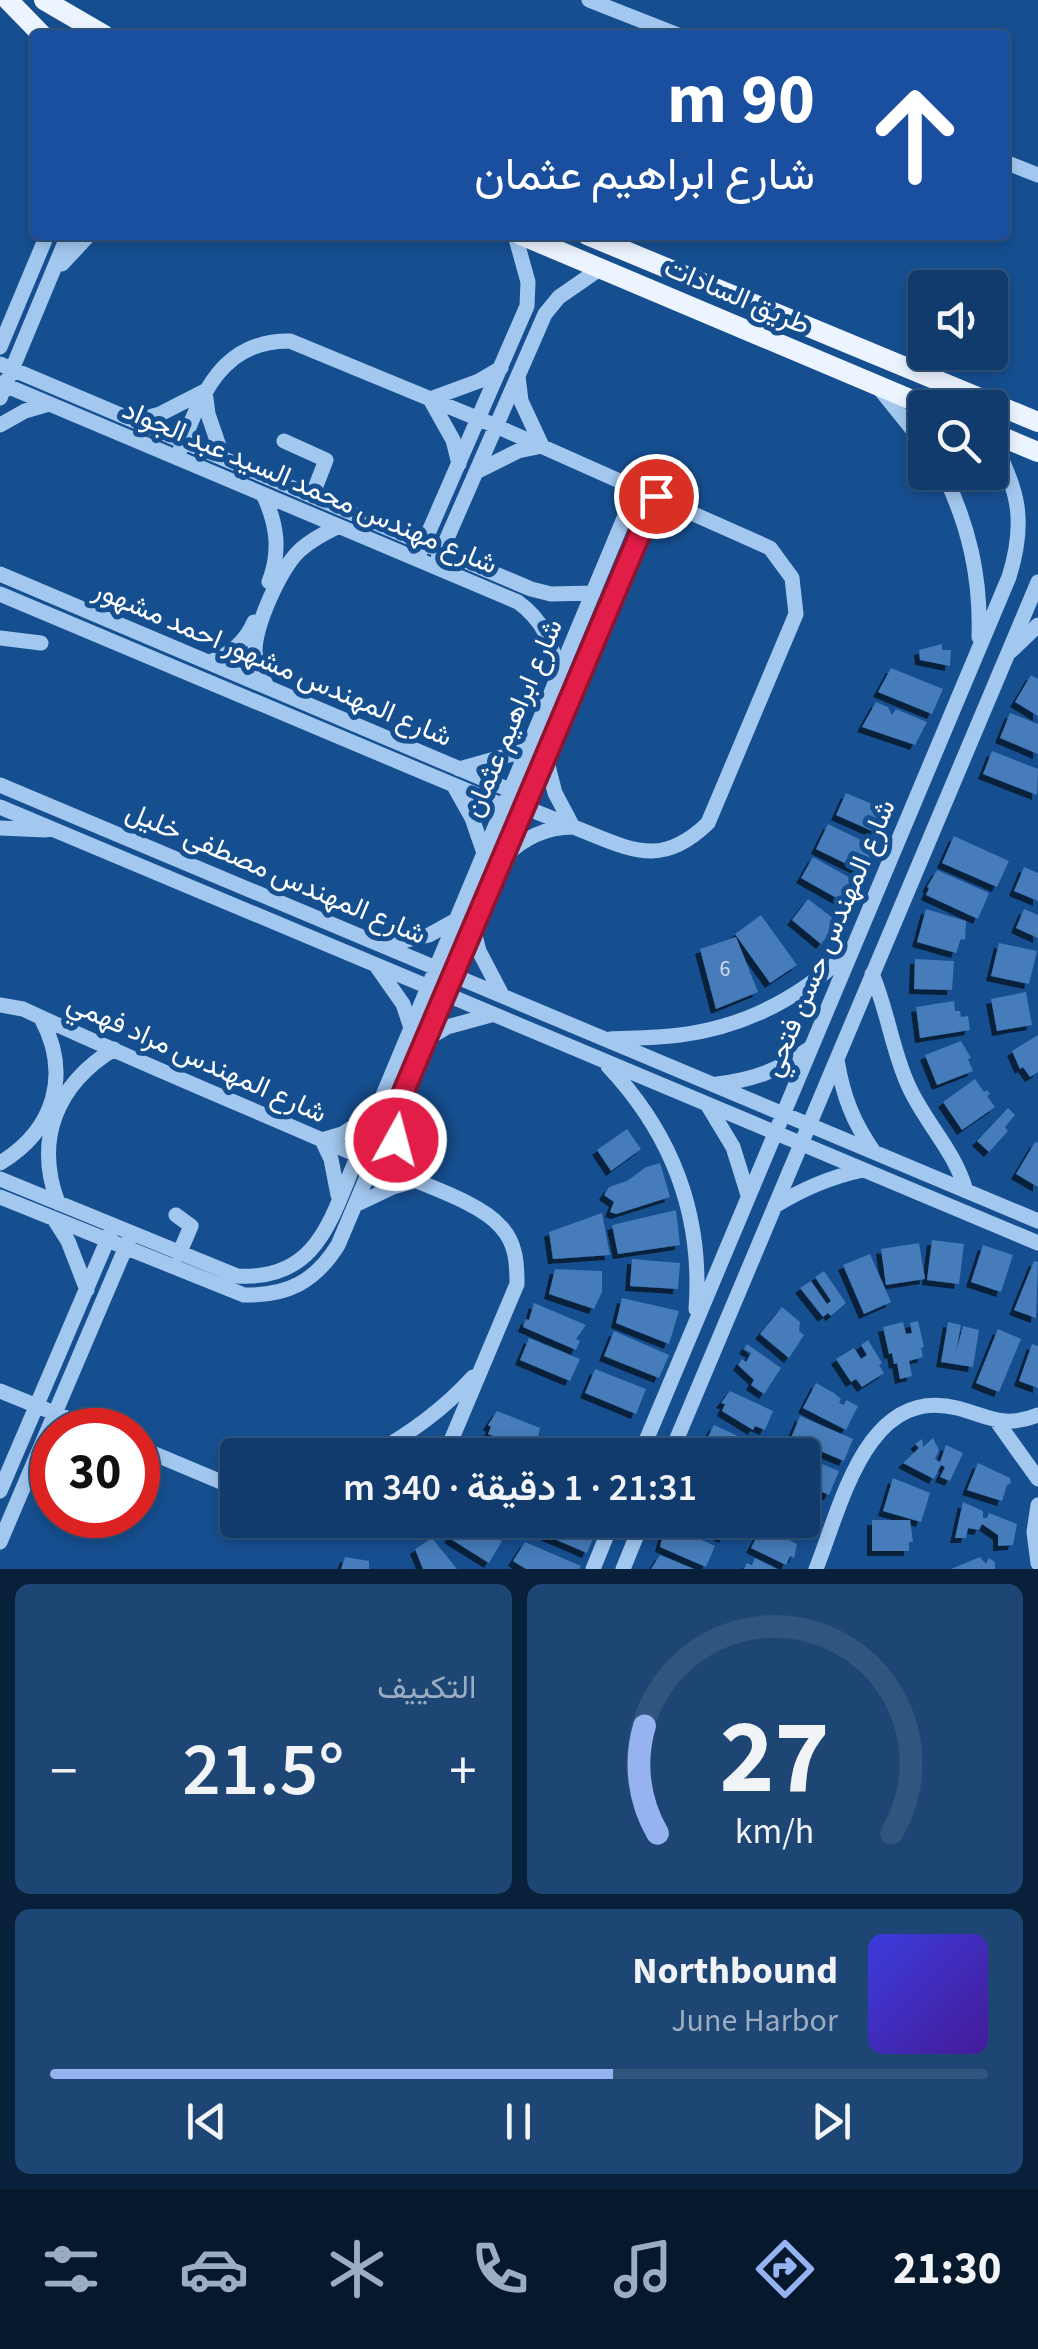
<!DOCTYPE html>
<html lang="ar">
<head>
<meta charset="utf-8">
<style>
	:root { --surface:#103b6c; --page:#1e4674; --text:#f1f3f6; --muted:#9cadc2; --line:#30557f; --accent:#95b2f1 }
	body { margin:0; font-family:"Source Sans 3",Vazirmatn,sans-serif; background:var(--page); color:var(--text); direction:rtl; height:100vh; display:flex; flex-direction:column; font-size:38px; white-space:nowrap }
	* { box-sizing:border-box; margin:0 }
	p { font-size:32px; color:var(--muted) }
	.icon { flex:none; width:55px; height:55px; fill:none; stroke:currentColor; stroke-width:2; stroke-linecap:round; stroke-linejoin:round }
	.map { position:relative; height:1569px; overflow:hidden; direction:ltr }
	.side { display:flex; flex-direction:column; gap:15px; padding:15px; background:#09203b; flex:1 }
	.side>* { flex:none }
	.guide { position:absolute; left:30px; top:30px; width:980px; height:210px; border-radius:10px; box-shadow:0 5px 15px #0003,0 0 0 2px var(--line); direction:rtl; background:#1a4fa0; color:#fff; overflow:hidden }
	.tools { position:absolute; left:908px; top:270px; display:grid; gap:20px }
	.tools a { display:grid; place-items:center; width:100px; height:100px; border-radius:10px; background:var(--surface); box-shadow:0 5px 15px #0003,0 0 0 2px var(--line); font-size:50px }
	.speed { position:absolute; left:30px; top:1408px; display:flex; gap:20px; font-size:50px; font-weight:700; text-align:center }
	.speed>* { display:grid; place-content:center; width:130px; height:130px; border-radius:50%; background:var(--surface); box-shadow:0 5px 15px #0003,0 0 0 2px var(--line); line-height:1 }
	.speed .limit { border:15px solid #d22; background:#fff; color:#111 }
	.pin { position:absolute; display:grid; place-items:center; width:85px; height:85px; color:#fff; margin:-42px; border:5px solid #fff; border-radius:50%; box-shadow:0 2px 10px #0007 }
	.me { position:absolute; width:110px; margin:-55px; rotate:7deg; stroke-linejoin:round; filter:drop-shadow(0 0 8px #0008) }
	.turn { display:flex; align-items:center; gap:35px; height:210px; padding:0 30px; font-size:45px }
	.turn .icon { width:130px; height:130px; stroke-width:2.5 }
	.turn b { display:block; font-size:70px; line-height:85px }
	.big { font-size:75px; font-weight:600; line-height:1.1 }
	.side .tile { flex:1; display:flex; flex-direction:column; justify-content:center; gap:15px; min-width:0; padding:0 35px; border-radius:15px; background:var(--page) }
	.side .dial { align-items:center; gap:0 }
	.dial svg { height:260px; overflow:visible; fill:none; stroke:var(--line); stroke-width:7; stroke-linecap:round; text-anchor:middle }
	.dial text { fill:var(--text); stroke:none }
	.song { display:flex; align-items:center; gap:30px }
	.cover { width:120px; height:120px; border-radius:15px; background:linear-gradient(135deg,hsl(240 70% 55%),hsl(260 70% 35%)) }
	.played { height:10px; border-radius:5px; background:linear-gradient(90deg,var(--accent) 60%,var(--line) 60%) }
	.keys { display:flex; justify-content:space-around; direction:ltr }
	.heat { display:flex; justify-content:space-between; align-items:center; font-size:55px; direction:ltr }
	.side .tiles { flex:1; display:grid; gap:15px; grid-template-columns:1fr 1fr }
	.tile:last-child { grid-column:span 2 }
	.trip { position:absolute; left:220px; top:1438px; width:600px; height:100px; border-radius:10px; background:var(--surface); box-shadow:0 5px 15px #0003,0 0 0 2px var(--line); font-weight:600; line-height:100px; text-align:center; direction:rtl }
	.tabs { display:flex; height:160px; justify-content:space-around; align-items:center; background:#06182b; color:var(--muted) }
	.tabs .icon { width:70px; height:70px }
	.tabs .selected { color:var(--accent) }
	.tabs b { font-size:45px; color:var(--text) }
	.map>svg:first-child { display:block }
	.building { fill:#447bb9; filter:url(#shadow) }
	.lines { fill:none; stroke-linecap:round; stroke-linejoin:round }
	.minor { stroke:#a3c8f0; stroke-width:15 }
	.major { stroke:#ecf4ff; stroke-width:20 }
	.route-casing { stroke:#92132f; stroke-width:25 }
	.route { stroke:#e11d48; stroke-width:18 }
	.labels { text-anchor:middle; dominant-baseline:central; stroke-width:10; stroke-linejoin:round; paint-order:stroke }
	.number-label { font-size:22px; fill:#d0deee }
	.street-label { font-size:28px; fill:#fff; stroke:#164f90 }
</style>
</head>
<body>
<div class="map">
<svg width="1038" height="1569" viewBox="0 0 1038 1569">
	<defs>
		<filter id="shadow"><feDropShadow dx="-5" dy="5" stdDeviation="0" flood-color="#0009"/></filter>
	</defs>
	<rect width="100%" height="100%" fill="#164f90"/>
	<!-- building -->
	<path class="building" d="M942,644v6h9l-1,16 -30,-6 -1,-10z
		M891,668l52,21 -11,25 -54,-22z
		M1031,675l7,4v37l-23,-14z
		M876,702l12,5 4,8 4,-6 31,13 -12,23 -53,-18z
		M1010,713l28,11v30l-38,-16z
		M992,751l46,18 -1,26 -54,-21z
		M846,793l45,19 -10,23 -45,-20z
		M828,824l49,24 -12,25 -49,-24z
		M954,836l55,25 -12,26 -55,-24z
		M813,857l39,22 -12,21 -39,-22z
		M1024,867l14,6v28l-24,-10z
		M937,870l52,23 -11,26 -52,-24 3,-7 -2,-1z
		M808,899l30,23 -17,22 -29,-24z
		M926,909l40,12 -1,19 -4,-1 -5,14 -39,-11z
		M1024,909l14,6v23l-22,-10z
		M761,915l36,50 -27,18 -35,-49z
		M736,937l22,55 -42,17 -16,-60z
		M999,943l38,8 -8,33 -38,-8z
		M915,959l39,2 -2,29 -38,-1z
		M1026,992l6,33 -35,6 -6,-32z
		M954,1001l1,10h5l1,6 7,-1 2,14 -50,8 -4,-31z
		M1038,1035v37l-8,5 -7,-10 -3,2 -8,-18z
		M961,1041l10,17 -3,1 5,12 -36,14 -12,-30z
		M975,1079l9,13 3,-2 3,4 -3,2 8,11 -33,23 -19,-28z
		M1008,1108l7,7 -10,12 3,4 -19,21 -12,-11z
		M627,1129l14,20 -30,22 -14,-21z
		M1035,1142l3,1v44l-22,-13z
		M660,1163l10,34 -54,17 -6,-2 4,-10 -10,-7 5,-8 18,-6 19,-14z
		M676,1210l4,35 -62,9 -6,-29z
		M602,1213l8,42 -57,4 -4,-27z
		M932,1240l32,4 -5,40 -32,-4z
		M919,1243l6,36 -39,6 -5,-36z
		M983,1245l30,10 -12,37 -30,-10z
		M870,1254l21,48 -27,12 -21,-49z
		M632,1259l48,4 -2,26 -48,-3z
		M1034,1261l4,1 -2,56 -22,-8z
		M555,1269l47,2v21l-8,17 -45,-15z
		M824,1271l22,32 -15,13 -3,-3 -5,4 -23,-29 11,-7 16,23 4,-3 -16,-24z
		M622,1298l57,13 -10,33 -53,-21z
		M534,1303l52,22 -10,14 4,2 -4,9 -53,-23 3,-8 3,1z
		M782,1307l18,15 -1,9 5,4 -15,23 -29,-24z
		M918,1321l6,26 -3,1 2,9 -14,4 3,15 -12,3 -3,-16 -3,1 -2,-11 -3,1 -6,-27 20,-5 3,12 6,-1 -2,-10z
		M948,1322l13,3 -5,27 7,-26 16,4 -6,37 -32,-5z
		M998,1329l23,10 -22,53 -23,-9z
		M614,1331l55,24 -10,23 -55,-22z
		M529,1338l51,21 -10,22 -50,-21z
		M868,1340l14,23 -3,2 5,8 -22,14 -6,-8 -5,3 -15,-23 18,-11 7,11 6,-4 -6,-10z
		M747,1344l34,24 -17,26 -13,-9 3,-5 -16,-15 4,-6 4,3 5,-9 -7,-4z
		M1032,1344l6,2v42l-19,-7z
		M595,1369l51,20 -10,25 -51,-21z
		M816,1383l18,10 7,6 -2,4 5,2 2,-5 12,6 -12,24 -43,-22z
		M730,1391l43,20 -8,19 -10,-4 -2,4 -31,-19 3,-7 -4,-1z
		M497,1411l43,17 -3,14 -3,-1 -4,9 -42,-16 3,-7 -3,-2z
		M800,1416l53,23 -9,22 -45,-19 -4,10 6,3h-17z
		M714,1425l46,21 -4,9h-29l-23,-10z
		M933,1438l6,12 -4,9 5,3 6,-17 17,8 -13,28 -10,-4 5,-10 -4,-2 -7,14 -31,-16 16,-15 -4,-4 7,-5 1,8z
		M561,1440l36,15h-41z
		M802,1456l37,15 -10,24 -27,-12z
		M978,1463l32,15 1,5 -4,2 -5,16 -35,-11z
		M893,1478l37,15 -9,29 -38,-11z
		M963,1502l20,9v7h4l2,-5 28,11 -4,21 -15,1v-11l-16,-11 -3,6 -11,-2 -2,10h-11z
		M460,1520h8l34,21 -13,22 -40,-25 5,-7 -3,-2z
		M535,1520h40l22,9 -10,24 -56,-24z
		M686,1520h47l-9,18z
		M872,1520h38l3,22h-4v9h-37z
		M670,1526l45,20 -9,21 -46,-20 4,-16 3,1z
		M762,1527l35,17 -3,14 -4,-2 -4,9 -35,-17z
		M432,1538l25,31h-34l-8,-20z
		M525,1542l56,24 -2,3h-53l-13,-8z
		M660,1555l34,14h-43z
		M345,1557l24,4v8h-28z
		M980,1557l6,7 3,-6 6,4v7h-44z
		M755,1558l22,11h-33l3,-6 5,2z"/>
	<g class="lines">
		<!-- minor -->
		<path class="minor" d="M589,0l89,35
			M1005,162l33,13
			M62,264l27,-29
			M0,347l47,-112
			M0,364l531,225 20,5 42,-1
			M0,383l518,219c26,19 33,40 41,71
			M879,388l46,57
			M0,398l68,-163
			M135,421l25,-7 45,-23 3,23 15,44
			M0,425l25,-14 24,-7
			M284,441l42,19 -14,36
			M177,458c22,-57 41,-118 113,-117l206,85 274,122 22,30 4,36 -88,209c-41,40 -69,31 -117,11 -22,-9 -45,-18 -67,-27
			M459,464l-6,-24 -23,-41 49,-18 22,-13
			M476,472l42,-21 24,-5 -21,-45 -3,-25
			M943,472c26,54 38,105 36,165
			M263,494c14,30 18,57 6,88
			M420,552l107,-246 1,-24 -13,-47
			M438,559l107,-245 14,-17 42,-29
			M0,574l519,220
			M0,594l513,216
			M0,638l41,5
			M1011,651l27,-26
			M210,662c20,-8 35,-19 44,-40
			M267,686c-7,-11 -12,-22 -12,-36 1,-27 25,-80 44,-99 12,-11 26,-18 40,-25
			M459,769l68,-19
			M0,785l1038,436
			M454,786l18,32 12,35
			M0,807l1038,436
			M0,828l46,2
			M505,856c20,-18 40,-29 68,-29l-18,-34 -9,-35
			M473,927l6,24 23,44
			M385,945l44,-10 27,-15
			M377,967l26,37 8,24
			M872,974c16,37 20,77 37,113 17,37 46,64 57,104
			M0,1005l23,4c122,57 247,107 370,162 30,14 87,31 108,56 15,16 16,36 16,57l-72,171
			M610,1039c23,-1 47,-1 70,-4 63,-8 118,-36 165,-80
			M425,1040l22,-13 44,-12
			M837,1060c6,36 16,62 37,92
			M608,1066c64,68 95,149 88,243
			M717,1084c37,-4 62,-14 92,-35
			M707,1104l26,43 15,48
			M0,1163c55,-33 71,-89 41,-145
			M0,1179l237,97c82,5 94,-59 121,-121l279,-668
			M338,1195l-7,-36 -9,-19 20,-6 32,-20
			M0,1197l244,98c43,1 71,-13 94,-50l318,-750
			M58,1203c-24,-64 -1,-119 56,-154
			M355,1205l38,-18 21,-6 -10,-20 -12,-42
			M775,1206c29,-18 55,-29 88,-36
			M176,1215l15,11 -12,28
			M54,1219l14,22 19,49
			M0,1391l96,39
			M998,1423l40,56
			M138,1447l100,42
			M372,1455c38,-22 71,-45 101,-78
			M640,1455l369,-878c18,-57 9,-89 -19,-141
			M670,1455l368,-873
			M0,1491l110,-257
			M1038,1505l-4,27 4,31
			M311,1520c31,13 58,15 89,0
			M0,1542l128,-300
			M593,1569l20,-49
			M623,1569l20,-49
			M816,1569c25,-62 50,-184 141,-161 32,8 46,21 81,7"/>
		<!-- major -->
		<path class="major" d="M8,0l34,35
			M44,0l60,35
			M521,235l410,173
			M587,235l451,187
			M990,432l48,20"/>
	</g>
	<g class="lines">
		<defs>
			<path id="route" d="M396,1140l-4,-21 264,-623"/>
		</defs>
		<!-- route casing -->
		<use href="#route" class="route-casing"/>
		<!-- route -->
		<use href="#route" class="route"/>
	</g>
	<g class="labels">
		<!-- number labels -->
		<g class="number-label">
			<text x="725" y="969">6</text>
		</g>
		<!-- street labels -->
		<g class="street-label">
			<text transform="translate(737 296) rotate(23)">طريق السادات</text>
			<text transform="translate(310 487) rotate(23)">شارع مهندس محمد السيد عبد الجواد</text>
			<text transform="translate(273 663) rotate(23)">شارع المهندس مشهور احمد مشهور</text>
			<text transform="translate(513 718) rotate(-67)">شارع ابراهيم عثمان</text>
			<text transform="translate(276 873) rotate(23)">شارع المهندس مصطفى خليل</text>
			<text transform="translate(829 938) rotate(-67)">شارع المهندس حسن فتحي</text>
			<text transform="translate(197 1058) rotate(24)">شارع المهندس مراد فهمي</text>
		</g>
	</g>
</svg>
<div class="tools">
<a><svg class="icon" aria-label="sound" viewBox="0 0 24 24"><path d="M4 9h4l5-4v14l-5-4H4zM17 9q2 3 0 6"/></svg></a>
<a><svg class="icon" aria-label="search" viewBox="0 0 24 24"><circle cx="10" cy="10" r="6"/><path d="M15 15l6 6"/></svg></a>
</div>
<div class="speed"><div class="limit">30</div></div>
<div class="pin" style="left:656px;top:496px;background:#d93025"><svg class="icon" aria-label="arrive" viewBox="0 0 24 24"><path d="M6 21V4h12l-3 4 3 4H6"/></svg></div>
<svg class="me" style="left:396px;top:1140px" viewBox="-20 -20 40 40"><circle r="17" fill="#e11d48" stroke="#fff" stroke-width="3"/><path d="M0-11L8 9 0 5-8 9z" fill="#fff"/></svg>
<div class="trip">21:31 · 1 دقيقة · 340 m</div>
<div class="guide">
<div class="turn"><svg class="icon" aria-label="ahead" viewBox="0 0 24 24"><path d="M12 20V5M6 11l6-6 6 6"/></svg><div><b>90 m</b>شارع ابراهيم عثمان</div></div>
</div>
</div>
<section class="side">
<div class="tiles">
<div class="tile dial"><svg viewBox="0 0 100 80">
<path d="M14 69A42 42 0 1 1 86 69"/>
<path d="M14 69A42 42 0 0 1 10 36" stroke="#95b2f1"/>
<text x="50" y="56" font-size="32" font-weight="700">27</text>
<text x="50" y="72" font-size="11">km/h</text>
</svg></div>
<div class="tile"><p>التكييف</p>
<div class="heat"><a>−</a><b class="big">21.5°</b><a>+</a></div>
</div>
<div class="tile">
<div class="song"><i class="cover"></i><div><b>Northbound</b><p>June Harbor</p></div></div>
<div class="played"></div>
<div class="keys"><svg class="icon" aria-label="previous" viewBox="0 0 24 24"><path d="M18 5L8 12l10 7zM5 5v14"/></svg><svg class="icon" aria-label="pause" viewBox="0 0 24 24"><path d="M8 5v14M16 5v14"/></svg><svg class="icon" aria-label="next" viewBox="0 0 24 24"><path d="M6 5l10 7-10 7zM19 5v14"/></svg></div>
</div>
</div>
</section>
<nav class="tabs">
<b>21:30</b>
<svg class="icon selected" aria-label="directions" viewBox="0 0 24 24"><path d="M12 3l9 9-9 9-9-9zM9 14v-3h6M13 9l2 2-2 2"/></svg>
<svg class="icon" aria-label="music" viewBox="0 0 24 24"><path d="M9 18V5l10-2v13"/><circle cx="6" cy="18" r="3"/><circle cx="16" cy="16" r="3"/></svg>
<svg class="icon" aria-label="phone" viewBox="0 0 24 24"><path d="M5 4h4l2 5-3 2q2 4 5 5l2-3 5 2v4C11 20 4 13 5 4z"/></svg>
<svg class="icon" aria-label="climate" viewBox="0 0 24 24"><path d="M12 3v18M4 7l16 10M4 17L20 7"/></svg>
<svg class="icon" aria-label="car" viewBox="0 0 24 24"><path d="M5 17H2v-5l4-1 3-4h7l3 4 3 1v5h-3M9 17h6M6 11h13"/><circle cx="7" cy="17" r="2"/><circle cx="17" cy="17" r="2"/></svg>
<svg class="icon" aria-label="filters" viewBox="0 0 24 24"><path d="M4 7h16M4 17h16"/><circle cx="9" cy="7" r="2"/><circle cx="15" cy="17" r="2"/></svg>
</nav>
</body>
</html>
